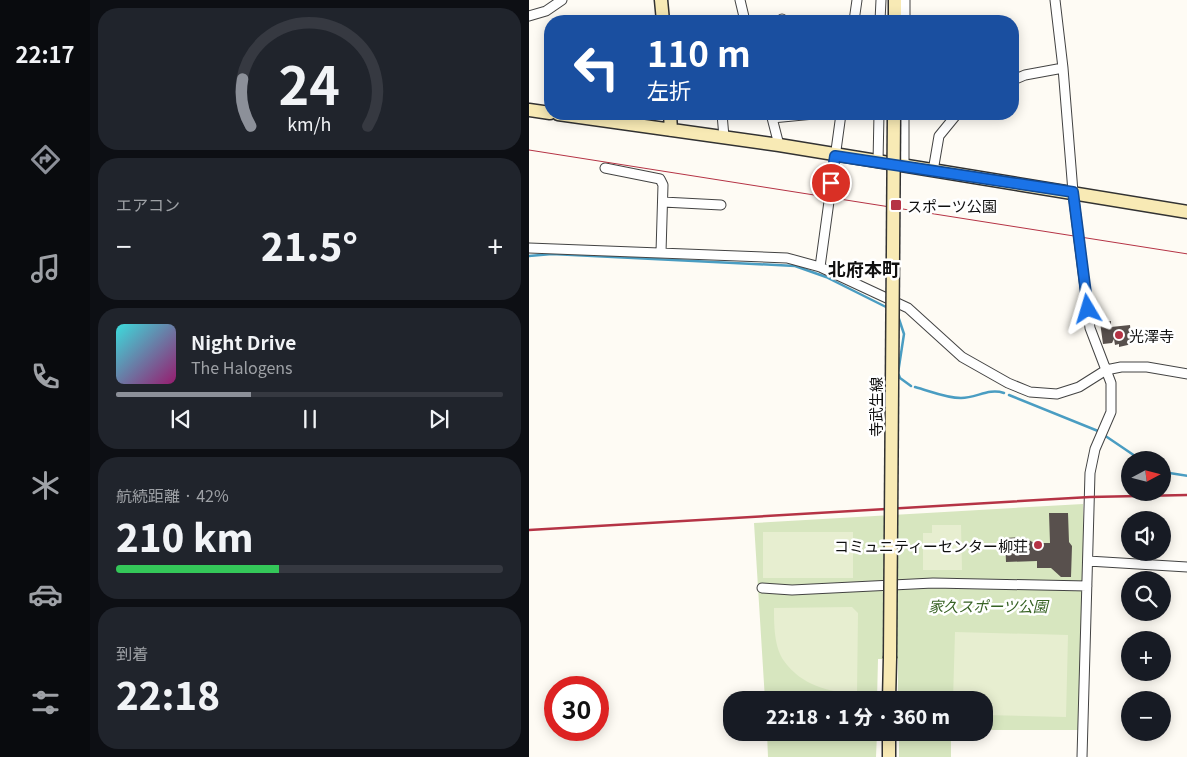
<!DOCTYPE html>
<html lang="ja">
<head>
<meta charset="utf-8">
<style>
	:root { --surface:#171b24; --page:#20242c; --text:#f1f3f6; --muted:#9ea1a6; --line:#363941; --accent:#8c9099 }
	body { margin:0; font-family:Georgia,"Noto Sans JP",serif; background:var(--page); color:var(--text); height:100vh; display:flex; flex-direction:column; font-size:19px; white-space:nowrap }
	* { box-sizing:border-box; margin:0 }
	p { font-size:16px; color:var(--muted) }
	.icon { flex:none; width:28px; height:28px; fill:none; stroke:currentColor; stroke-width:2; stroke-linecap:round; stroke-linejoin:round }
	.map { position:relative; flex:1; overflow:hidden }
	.sheet { display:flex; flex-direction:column; gap:8px; padding:8px; background:#0d0f14; width:439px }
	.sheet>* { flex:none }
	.top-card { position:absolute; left:15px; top:15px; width:475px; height:105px; border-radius:20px; box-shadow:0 2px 12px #0003; background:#1a4fa0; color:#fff; overflow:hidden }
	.needle { width:32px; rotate:83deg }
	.tools { position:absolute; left:592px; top:451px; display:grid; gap:10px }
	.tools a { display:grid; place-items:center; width:50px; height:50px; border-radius:50%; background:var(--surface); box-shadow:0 2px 12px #0003; font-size:25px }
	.speed { position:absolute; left:15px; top:676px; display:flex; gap:10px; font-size:25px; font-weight:700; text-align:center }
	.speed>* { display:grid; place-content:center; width:65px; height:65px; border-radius:50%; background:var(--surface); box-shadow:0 2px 12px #0003; line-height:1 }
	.speed .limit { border:8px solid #d22; background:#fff; color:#111 }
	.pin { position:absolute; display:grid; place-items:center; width:42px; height:42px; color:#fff; margin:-21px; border:2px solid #fff; border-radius:50%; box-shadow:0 1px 5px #0007 }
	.me { position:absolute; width:55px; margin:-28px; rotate:353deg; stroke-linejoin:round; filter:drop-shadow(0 0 4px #0008) }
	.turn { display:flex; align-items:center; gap:18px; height:105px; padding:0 20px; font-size:22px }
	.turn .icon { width:65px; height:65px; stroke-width:2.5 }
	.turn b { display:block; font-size:35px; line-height:42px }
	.big { font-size:38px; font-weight:800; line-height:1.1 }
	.sheet .card { flex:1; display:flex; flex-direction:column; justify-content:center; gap:8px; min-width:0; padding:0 18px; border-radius:20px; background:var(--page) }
	.sheet .dial { align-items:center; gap:0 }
	.dial svg { height:130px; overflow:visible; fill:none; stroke:var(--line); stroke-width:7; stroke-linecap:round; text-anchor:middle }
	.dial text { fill:var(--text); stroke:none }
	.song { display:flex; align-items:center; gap:15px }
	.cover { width:60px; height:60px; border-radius:8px; background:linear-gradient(135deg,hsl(180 70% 55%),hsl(320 70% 35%)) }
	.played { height:5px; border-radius:2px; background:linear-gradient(90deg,var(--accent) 35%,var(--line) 35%) }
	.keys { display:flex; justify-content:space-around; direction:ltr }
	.heat { display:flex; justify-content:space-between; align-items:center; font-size:28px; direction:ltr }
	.charge { height:8px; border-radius:4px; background:linear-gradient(90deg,#34c759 42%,var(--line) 0) }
	.trip { position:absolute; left:194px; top:691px; width:270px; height:50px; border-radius:20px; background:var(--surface); box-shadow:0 2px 12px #0003; font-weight:800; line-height:50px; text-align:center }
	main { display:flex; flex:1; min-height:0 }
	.tab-bar { display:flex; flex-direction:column; width:90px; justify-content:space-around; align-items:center; background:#090b0e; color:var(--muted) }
	.tab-bar .icon { width:35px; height:35px }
	.tab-bar .on { color:var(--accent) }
	.tab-bar b { font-size:22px; color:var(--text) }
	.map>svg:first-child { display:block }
	.green { fill:#d7e6bf }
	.pitch { fill:#e7eed0 }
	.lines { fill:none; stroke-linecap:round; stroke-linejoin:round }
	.stream { stroke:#4a9dc2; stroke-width:2.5 }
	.building { fill:#58504d }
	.street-casing { stroke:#434343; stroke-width:11 }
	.secondary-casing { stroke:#323232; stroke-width:15 }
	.street { stroke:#fff; stroke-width:9 }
	.secondary { stroke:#f8eab5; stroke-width:12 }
	.tram { stroke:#b53345; stroke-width:1 }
	.rail { stroke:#b53345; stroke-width:2.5 }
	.secondary-bridge-casing { stroke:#323232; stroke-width:15; stroke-linecap:butt }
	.secondary-bridge { stroke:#f8eab5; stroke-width:12 }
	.route-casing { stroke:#114b97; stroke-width:12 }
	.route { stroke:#1a73e8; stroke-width:9 }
	.poi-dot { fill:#b53345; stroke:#fff; stroke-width:2 }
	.labels { text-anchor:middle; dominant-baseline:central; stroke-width:5; stroke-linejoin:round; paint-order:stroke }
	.poi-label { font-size:15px; fill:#101010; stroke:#fff; text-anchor:start }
	.street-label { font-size:15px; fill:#101010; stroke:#fff }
	.park-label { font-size:15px; font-style:italic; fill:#386325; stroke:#fff }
	.quarter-label { font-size:18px; font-weight:bold; fill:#101010; stroke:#fff }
</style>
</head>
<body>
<main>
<nav class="tab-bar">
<b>22:17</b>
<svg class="icon on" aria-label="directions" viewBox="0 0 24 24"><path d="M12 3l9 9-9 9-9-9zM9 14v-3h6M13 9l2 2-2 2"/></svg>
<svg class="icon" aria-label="music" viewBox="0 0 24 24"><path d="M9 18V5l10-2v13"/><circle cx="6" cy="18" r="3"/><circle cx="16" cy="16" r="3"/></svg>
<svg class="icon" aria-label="phone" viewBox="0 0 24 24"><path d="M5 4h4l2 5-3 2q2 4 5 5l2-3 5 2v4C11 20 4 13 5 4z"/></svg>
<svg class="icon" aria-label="climate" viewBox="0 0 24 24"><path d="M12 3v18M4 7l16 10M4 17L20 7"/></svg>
<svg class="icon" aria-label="car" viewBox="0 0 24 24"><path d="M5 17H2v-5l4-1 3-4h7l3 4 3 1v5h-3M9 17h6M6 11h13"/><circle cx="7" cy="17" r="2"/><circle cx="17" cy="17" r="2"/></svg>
<svg class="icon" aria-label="filters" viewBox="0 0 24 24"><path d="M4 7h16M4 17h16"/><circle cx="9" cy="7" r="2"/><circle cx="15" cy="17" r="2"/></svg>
</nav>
<section class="sheet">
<div class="card dial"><svg viewBox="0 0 100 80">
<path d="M14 69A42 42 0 1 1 86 69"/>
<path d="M14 69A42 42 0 0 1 9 40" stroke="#8c9099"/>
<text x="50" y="56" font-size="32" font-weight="700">24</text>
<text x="50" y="72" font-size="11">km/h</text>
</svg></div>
<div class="card"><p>エアコン</p>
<div class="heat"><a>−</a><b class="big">21.5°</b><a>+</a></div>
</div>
<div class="card">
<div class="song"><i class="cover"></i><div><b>Night Drive</b><p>The Halogens</p></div></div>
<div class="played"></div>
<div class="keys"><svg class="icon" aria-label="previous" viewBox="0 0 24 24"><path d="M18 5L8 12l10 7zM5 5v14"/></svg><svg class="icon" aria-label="pause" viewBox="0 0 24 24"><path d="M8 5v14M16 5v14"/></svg><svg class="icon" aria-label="next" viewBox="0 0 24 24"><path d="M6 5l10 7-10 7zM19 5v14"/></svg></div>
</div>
<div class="card"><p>航続距離 · 42%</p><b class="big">210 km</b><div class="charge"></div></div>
<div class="card"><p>到着</p><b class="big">22:18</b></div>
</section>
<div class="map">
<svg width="659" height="757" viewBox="0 0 659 757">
	<rect width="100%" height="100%" fill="#fefbf4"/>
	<!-- green -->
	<path class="green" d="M554,504v226h-99v-30h-86v-41h-20l-1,41h-112l-11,-177z
		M238,733h110l-1,24h-108z
		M370,733h52v24h-52z"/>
	<!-- pitch -->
	<path class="pitch" d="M403,525h29l1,45h-39v-37h9z
		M234,532h90v46h-90z
		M323,607l6,6 -1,80c-27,0 -56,-8 -73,-32 -10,-14 -10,-37 -10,-53z
		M426,632l113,3 -2,82 -82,-2v-15h-31z"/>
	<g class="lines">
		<!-- stream -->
		<path class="stream" d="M0,256l23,-2 243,12 31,11 62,31
			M369,316l6,18 -6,39 2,5 11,8
			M386,387c15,4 31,11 46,11 16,0 27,-10 43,-5
			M480,395l89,36
			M575,435l37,25
			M634,472l25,4"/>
	</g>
	<!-- building -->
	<path class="building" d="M582,321v6l19,-2 2,19 -13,3v-3l-4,1 -1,-6 -2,4 -9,1 -3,-22z
		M520,513h19l1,29 3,4 -1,31h-10l-10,-9h-14v-7l-31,1 -1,-24 19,-1 10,6h16z"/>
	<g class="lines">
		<defs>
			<path id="street" d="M211,0l5,21
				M526,0l8,68 10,124 17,136 21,55v29l-16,37 -5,24 -8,284
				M0,16l17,-5 16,-11
				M253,21v-2
				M325,21l3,-21
				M351,21l1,-21
				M376,21v-21
				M484,80l12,-5 38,-7
				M193,114l2,23
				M242,114l8,31
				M243,118l42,-4
				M349,162l1,-48
				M375,166v-52
				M76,168l55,11 3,6 -2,67
				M404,171l6,-35 18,-22
				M134,202l58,3
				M0,248l258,10 33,9 88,41 54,49 46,26 22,9 27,2 22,-7 27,-17 15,-3h26l41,7
				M291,267l21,-153
				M559,561l100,6
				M233,588l30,2 141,-7 154,3"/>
			<path id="secondary" d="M132,0l2,21
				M366,21v-21
				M0,110l21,3
				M29,114l221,31 409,67
				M141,114l1,16
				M360,700l1,-42
				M360,757v-25"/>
		</defs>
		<!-- street casing -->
		<use href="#street" class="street-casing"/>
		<!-- secondary casing -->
		<use href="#secondary" class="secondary-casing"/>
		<!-- street -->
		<use href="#street" class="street"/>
		<!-- secondary -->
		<use href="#secondary" class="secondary"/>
		<!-- tram -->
		<path class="tram" d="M0,150l659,104"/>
		<!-- rail -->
		<path class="rail" d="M0,530l561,-33 98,-2"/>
		<defs>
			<path id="secondary-bridge" d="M361,658l4,-544"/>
		</defs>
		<!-- secondary-bridge casing -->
		<use href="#secondary-bridge" class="secondary-bridge-casing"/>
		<!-- secondary-bridge -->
		<use href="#secondary-bridge" class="secondary-bridge"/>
	</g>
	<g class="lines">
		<defs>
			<path id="route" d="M302,183l4,-27 238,36 15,117"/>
		</defs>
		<!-- route casing -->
		<use href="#route" class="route-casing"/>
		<!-- route -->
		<use href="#route" class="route"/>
	</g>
	<!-- markers -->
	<g class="poi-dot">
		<rect x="361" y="199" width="12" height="12" rx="2.5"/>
		<circle cx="590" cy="335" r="5"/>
		<circle cx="509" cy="545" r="5"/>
	</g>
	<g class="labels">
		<!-- poi labels -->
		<g class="poi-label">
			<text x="378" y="205">スポーツ公園</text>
			<text x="600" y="335">光澤寺</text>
			<text x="499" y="545" text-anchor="end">コミュニティーセンター柳荘</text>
		</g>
		<!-- street labels -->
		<g class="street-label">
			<text transform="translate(346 407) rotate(-90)">寺武生線</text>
		</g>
		<!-- park labels -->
		<g class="park-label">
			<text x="459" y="605">家久スポーツ公園</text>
		</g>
		<!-- quarter labels -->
		<g class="quarter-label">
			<text x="335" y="268">北府本町</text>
		</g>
	</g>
</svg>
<div class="tools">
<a><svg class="needle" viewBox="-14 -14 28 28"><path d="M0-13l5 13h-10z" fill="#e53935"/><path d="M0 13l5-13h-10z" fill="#9ea1a6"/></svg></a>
<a><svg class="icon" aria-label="sound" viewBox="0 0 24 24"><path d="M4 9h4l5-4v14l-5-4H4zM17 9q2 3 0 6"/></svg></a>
<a><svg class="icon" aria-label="search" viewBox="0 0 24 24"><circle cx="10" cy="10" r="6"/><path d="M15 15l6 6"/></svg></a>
<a>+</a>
<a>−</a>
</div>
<div class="speed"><div class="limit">30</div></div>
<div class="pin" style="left:302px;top:183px;background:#d93025"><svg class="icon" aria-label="arrive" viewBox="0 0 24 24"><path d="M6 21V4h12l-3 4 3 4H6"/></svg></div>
<svg class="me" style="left:559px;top:309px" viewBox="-20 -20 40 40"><path d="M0-17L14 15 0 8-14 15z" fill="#1a73e8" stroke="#fff" stroke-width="4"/></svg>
<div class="trip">22:18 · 1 分 · 360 m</div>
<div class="top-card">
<div class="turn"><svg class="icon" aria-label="left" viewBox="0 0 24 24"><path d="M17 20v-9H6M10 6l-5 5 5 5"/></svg><div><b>110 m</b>左折</div></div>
</div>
</div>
</main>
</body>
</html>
